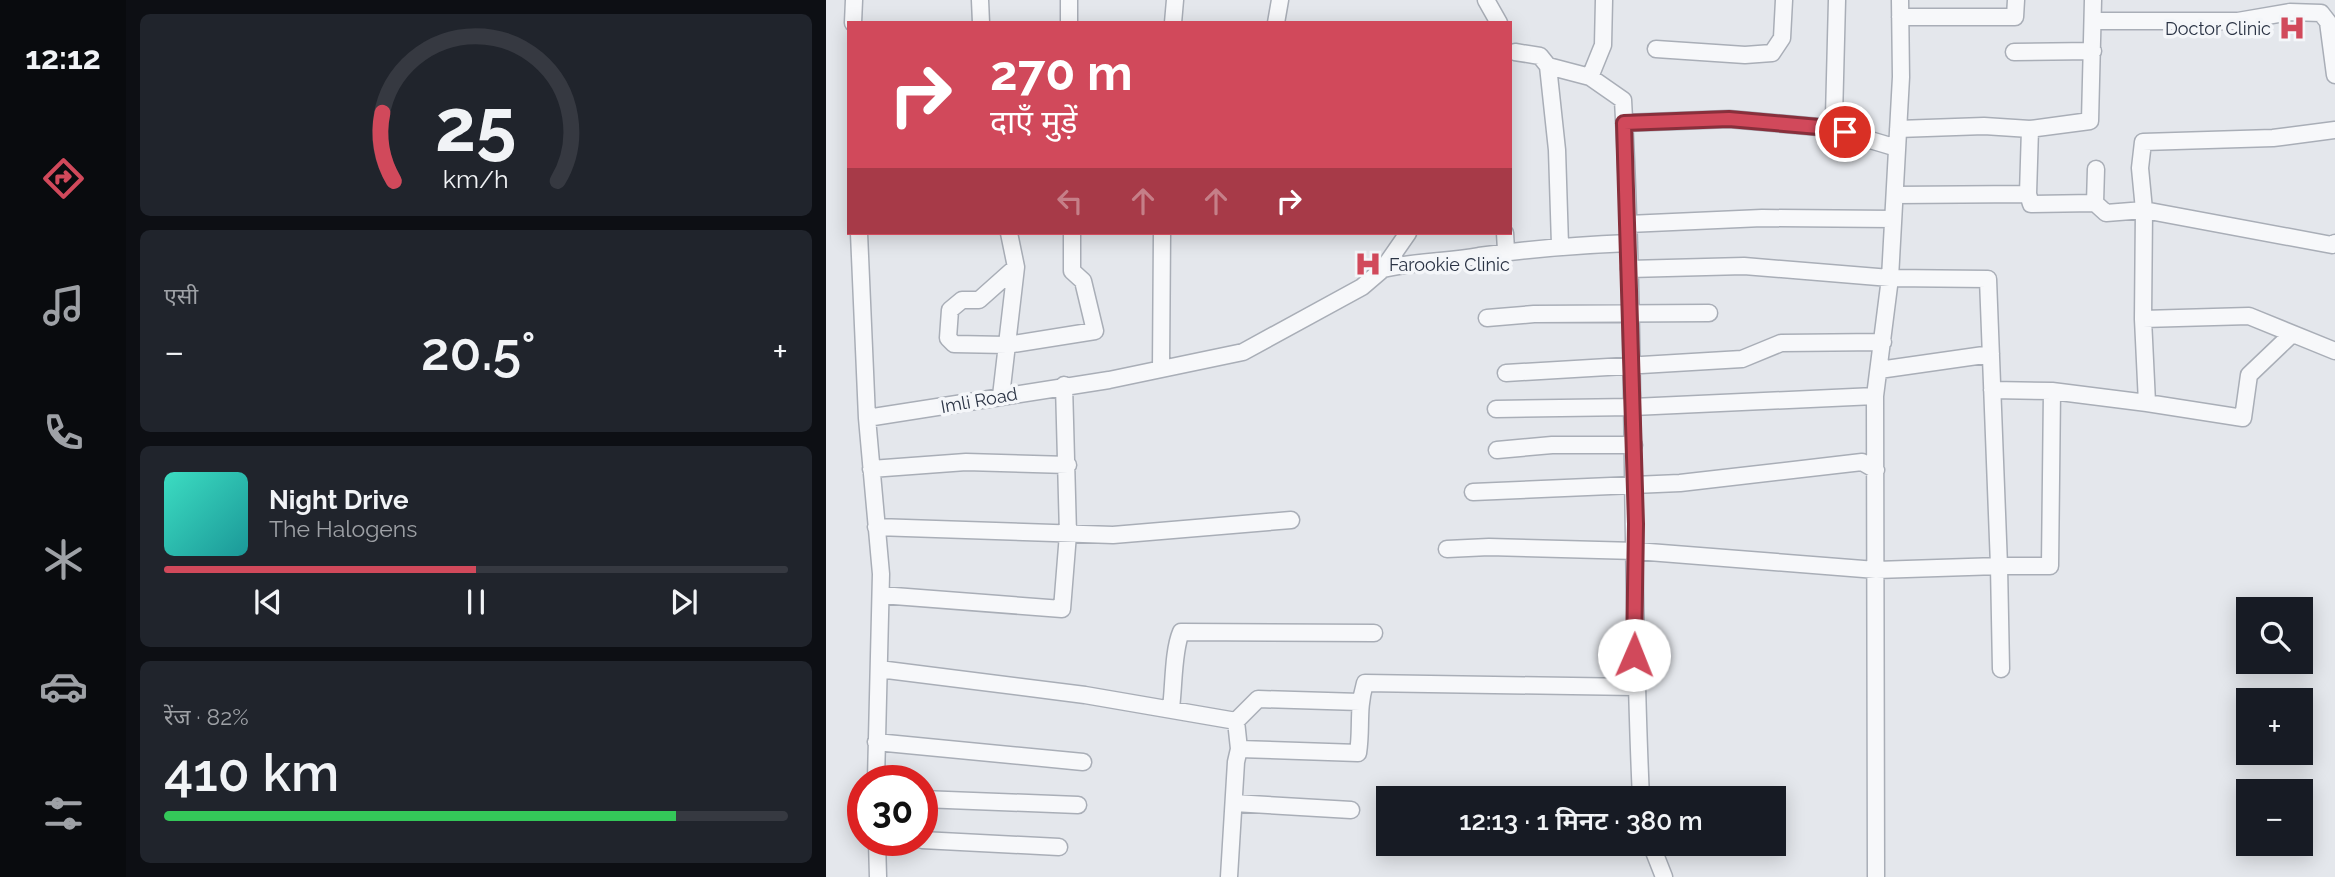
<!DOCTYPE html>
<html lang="hi">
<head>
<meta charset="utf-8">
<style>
	:root { --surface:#171b24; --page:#20242c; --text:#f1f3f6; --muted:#9ea1a6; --line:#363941; --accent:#d1495b }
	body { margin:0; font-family:Raleway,"Noto Sans Devanagari",sans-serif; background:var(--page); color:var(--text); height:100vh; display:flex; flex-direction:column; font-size:26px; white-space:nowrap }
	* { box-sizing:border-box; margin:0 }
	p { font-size:23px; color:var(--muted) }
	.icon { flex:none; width:38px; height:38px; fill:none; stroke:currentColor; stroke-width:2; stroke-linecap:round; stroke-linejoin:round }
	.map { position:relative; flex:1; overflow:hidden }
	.side { display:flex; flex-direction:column; gap:14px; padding:14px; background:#0d0f14; width:700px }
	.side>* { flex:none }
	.hud { position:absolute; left:21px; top:21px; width:665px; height:214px; border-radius:0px; box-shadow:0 4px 18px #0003; background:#d1495b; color:#fff; overflow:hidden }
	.controls { position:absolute; left:1410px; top:597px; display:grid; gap:14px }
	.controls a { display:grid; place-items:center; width:77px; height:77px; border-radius:0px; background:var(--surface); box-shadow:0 4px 18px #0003; font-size:35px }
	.speed { position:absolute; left:21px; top:765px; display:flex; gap:14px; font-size:35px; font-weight:700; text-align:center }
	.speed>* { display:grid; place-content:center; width:91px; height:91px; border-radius:50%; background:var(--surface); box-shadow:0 4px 18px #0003; line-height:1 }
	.speed .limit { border:10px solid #d22; background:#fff; color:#111 }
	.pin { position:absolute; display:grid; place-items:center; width:60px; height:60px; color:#fff; margin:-30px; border:4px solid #fff; border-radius:50%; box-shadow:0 2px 7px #0007 }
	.me { position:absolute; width:77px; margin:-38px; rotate:1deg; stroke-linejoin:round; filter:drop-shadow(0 0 5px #0008) }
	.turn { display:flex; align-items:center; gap:24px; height:147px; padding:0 28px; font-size:32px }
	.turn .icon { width:91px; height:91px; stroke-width:2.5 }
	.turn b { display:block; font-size:49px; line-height:60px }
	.lanes { display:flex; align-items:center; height:66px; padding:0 28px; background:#0003; justify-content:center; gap:35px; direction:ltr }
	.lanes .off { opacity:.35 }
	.big { font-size:52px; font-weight:600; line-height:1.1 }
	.side .card { flex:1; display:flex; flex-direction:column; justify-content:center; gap:10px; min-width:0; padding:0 24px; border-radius:10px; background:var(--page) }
	.side .dial { align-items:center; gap:0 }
	.dial svg { height:182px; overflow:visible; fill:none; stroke:var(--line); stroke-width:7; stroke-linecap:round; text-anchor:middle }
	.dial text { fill:var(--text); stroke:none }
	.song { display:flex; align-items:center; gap:21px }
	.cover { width:84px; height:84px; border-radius:10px; background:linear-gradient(135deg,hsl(170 70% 55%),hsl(180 70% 35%)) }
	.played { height:7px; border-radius:4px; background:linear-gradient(90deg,var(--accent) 50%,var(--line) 50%) }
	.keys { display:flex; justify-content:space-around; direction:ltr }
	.heat { display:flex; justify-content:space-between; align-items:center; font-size:38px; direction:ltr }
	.charge { height:10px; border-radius:5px; background:linear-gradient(90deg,#34c759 82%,var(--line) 0) }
	.trip { position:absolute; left:550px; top:786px; width:410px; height:70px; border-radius:0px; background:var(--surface); box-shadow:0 4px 18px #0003; font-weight:600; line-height:70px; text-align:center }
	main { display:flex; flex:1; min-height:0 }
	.tab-bar { display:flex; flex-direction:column; width:126px; justify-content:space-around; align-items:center; background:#090b0e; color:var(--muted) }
	.tab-bar .icon { width:49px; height:49px }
	.tab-bar .selected { color:var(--accent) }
	.tab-bar b { font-size:32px; color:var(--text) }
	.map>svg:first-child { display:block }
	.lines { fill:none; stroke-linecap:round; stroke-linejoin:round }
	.minor-casing { stroke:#a9aeb7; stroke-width:19 }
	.minor { stroke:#f7f8fa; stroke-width:16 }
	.route-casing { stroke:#882f3b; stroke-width:18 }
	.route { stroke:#d1495b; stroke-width:12 }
	.labels { text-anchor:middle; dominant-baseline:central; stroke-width:7; stroke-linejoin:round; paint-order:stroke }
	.poi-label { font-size:18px; fill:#2b3445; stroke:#f4f6f9; text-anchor:end }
	.street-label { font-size:18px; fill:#2b3445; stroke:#f4f6f9 }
</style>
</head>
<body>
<main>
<nav class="tab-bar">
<b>12:12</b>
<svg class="icon selected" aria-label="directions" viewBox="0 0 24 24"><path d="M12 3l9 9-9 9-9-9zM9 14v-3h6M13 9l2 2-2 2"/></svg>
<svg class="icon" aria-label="music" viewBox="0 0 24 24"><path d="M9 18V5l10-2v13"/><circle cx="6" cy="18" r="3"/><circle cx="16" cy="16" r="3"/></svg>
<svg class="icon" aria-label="phone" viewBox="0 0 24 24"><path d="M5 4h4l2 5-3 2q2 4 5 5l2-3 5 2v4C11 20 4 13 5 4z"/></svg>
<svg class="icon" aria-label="climate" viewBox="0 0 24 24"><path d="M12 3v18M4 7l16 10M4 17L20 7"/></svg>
<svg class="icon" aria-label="car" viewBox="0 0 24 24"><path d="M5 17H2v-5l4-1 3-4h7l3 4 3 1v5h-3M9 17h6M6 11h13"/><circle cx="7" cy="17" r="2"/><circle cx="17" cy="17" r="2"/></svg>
<svg class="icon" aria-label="filters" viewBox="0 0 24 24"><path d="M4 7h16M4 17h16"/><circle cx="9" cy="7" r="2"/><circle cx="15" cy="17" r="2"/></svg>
</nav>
<section class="side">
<div class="card dial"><svg viewBox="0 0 100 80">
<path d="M14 69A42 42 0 1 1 86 69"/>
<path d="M14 69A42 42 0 0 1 9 39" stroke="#d1495b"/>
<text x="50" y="56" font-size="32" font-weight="700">25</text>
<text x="50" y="72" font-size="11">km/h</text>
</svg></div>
<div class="card"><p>एसी</p>
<div class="heat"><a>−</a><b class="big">20.5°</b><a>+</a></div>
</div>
<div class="card">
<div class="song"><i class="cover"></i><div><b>Night Drive</b><p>The Halogens</p></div></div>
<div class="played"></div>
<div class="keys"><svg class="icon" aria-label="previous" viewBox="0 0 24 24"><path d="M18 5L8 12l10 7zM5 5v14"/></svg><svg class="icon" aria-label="pause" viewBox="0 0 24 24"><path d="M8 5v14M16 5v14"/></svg><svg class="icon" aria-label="next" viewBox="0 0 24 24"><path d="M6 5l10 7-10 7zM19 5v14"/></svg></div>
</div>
<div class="card"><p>रेंज · 82%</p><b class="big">410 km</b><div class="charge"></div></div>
</section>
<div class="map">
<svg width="1509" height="877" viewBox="0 0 1509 877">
	<rect width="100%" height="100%" fill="#e4e7ec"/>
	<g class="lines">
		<defs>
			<path id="minor" d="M154,0l1,23
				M243,0v23
				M660,0l13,23
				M1074,17h115l1,-17
				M1267,21h145l52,-9 31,1 7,9 7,53
				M27,23l1,-23
				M347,23l2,-23
				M450,23l4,-23
				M830,49l89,6 27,-2 10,-15 2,-38
				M689,52l25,4 8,10 42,11 33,23c13,233 7,466 18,698
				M1188,52l79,-1
				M722,66l9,84 3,95
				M764,77l13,-32 1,-45
				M798,123l105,-4 101,9 4,-11 3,-117
				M1004,128l67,20
				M1072,129l86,-3 46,3
				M1202,194l2,-65 60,-8 3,-121
				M1069,195l133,-1 3,10 64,-1 1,-34
				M1269,203l11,10 38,-3 188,35 3,-2
				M802,224l134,-6 131,1
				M33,233l8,185
				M679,233l1,17
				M190,267l-37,33h-17l-12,10 -2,28 6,6 53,1 88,-14 -12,-50 -11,-10v-38
				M557,269c33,-8 64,-7 96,-13 50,-7 99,-11 150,-13
				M661,318l47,-4 175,-1
				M1317,319l1,-109 -4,-42 3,-26 130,-4 62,-8
				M335,368l1,-135
				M1053,370l112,-16
				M680,373l236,-14 39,-16 102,-1
				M1166,390l60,1 -2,175h-51l2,103
				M1226,391l95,12 -4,-84 106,-3 86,35
				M175,396l15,-129 -7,-34
				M1321,403l96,15 6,-43 43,-41
				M670,409l137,-2 242,-11
				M671,450l55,-5h82
				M45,469l95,-7 102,3
				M647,492l207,-9 182,-21 14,8
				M50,527l237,8 178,-15
				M621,549l42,-2 147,4 240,19 123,-4 -11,-287 -98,-1 -146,-12 -115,3
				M55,595l181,14 6,-75 -4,-149
				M53,669l206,26 151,26
				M345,708c3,-23 2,-57 10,-76l193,1
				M410,721l22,-22 102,3
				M50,742l207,20
				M413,749l119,4c4,-26 -1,-42 7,-70l271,4
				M50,780l5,-206 -14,-156 242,-38 134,-28 119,-65 21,-18 25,-36
				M96,799l156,6
				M408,803l117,7
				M51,840l1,37
				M96,840l137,7
				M825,844l13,33
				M403,877l7,-115 3,-13 -3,-28
				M1050,877l-1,-481 15,-118 11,-201 -1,-77"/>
		</defs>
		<!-- minor casing -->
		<use href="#minor" class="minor-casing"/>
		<!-- minor -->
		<use href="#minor" class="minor"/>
	</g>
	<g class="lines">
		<defs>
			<path id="route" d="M808,655l2,-131 -12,-401 105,-4 101,9 15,4"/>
		</defs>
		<!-- route casing -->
		<use href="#route" class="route-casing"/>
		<!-- route -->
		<use href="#route" class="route"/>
	</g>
	<!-- icons -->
	<defs>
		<symbol id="hospital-bare" viewBox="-9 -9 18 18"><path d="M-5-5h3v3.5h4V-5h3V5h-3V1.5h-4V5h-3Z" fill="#d1495b" stroke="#f4f6f9" stroke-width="2.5" paint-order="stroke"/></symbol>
	</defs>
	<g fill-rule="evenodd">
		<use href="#hospital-bare" x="1447" y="9" width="38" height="38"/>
		<use href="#hospital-bare" x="523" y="245" width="38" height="38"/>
	</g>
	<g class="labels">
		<!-- poi labels -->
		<g class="poi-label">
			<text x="1445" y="28">Doctor Clinic</text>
			<text x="563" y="264" text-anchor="start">Farookie Clinic</text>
		</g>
		<!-- street labels -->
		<g class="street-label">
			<text transform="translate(153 400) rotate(-10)">Imli Road</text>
		</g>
	</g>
</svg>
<div class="controls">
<a><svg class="icon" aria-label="search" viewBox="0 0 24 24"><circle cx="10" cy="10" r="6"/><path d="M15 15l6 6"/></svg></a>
<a>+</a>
<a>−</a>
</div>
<div class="speed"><div class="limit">30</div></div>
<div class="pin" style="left:1019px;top:132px;background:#d93025"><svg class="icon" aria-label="arrive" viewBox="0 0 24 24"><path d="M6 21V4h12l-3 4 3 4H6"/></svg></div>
<svg class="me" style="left:808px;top:655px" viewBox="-20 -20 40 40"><circle r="19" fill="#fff"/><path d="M0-13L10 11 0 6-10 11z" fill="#d1495b"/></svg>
<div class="trip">12:13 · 1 मिनट · 380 m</div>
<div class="hud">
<div class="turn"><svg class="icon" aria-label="right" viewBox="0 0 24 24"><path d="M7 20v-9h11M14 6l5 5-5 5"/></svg><div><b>270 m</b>दाएँ मुड़ें</div></div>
<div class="lanes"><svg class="icon off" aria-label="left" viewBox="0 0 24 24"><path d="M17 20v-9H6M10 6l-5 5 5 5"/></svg><svg class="icon off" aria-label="ahead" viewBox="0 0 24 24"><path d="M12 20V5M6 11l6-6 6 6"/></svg><svg class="icon off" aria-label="ahead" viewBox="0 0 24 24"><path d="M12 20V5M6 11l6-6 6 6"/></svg><svg class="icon" aria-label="right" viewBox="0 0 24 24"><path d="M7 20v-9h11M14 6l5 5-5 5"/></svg></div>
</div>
</div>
</main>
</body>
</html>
